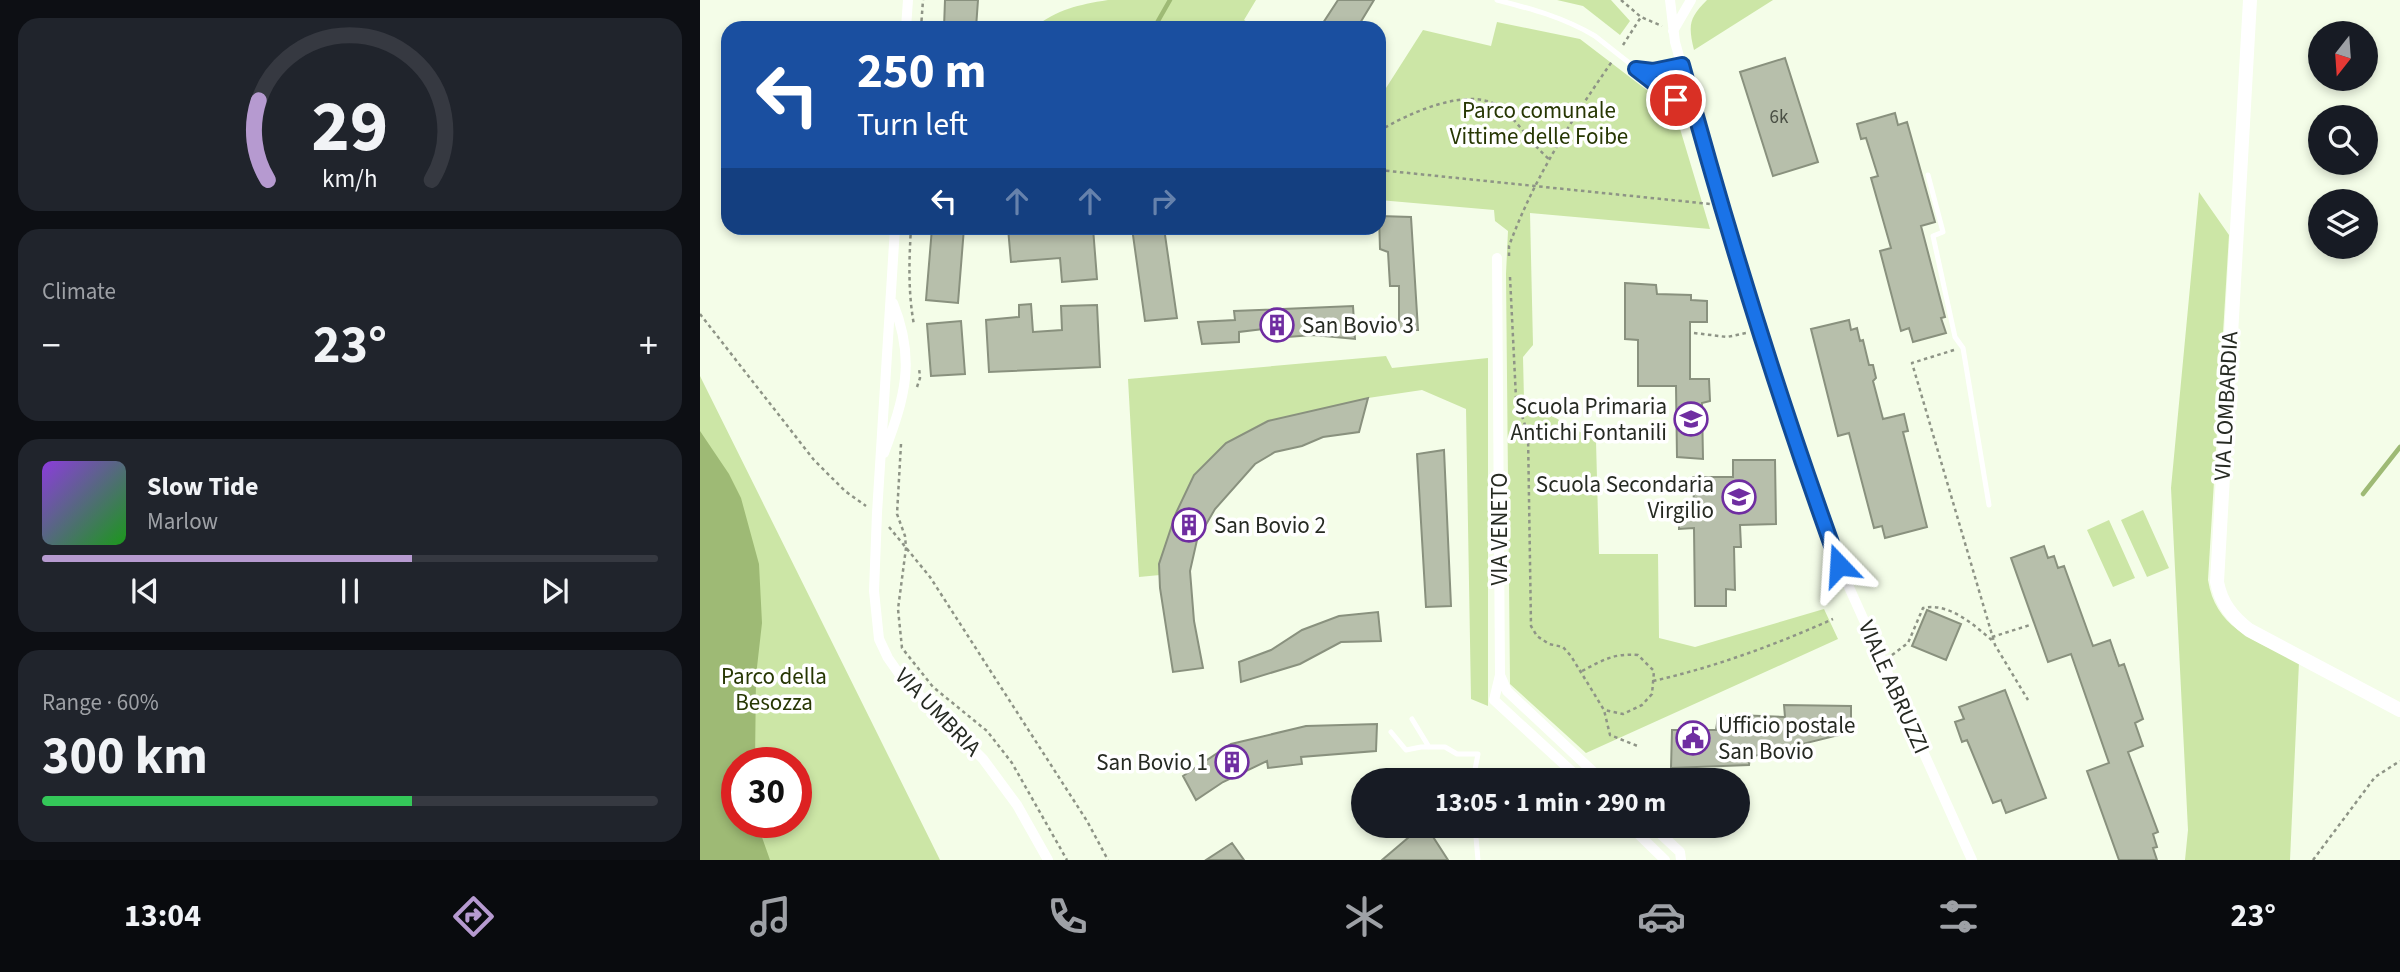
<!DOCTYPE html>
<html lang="en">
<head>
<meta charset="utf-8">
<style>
	:root { --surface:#171b24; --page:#20242c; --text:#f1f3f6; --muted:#9ea1a6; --line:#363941; --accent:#b69ad0 }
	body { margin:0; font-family:"Source Sans 3",sans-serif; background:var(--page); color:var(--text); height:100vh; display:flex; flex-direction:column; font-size:26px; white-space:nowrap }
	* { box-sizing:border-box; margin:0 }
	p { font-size:23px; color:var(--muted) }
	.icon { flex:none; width:38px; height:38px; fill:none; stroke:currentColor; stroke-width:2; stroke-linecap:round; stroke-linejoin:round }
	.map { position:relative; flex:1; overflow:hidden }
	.side { display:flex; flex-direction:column; gap:18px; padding:18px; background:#0d0f14; width:700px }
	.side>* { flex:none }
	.guide { position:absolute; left:21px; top:21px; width:665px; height:214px; border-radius:21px; box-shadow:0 4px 10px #0003; background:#1a4fa0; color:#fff; overflow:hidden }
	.needle { width:46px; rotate:197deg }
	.tools { position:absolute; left:1608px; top:21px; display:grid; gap:14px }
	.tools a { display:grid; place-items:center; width:70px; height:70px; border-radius:50%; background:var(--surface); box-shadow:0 4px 10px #0003; font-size:35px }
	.speed { position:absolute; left:21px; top:747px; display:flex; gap:14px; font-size:35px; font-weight:700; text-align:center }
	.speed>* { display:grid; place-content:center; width:91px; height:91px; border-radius:50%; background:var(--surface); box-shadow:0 4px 10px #0003; line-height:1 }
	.speed .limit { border:10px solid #d22; background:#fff; color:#111 }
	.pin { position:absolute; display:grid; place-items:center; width:60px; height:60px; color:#fff; margin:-30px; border:4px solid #fff; border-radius:50%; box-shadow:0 2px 7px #0007 }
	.me { position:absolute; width:77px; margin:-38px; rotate:340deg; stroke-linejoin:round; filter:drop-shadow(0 0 5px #0008) }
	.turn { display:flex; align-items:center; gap:24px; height:147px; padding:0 21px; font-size:32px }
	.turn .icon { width:91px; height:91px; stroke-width:2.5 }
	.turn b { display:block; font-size:49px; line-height:60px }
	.lanes { display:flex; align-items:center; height:66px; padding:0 21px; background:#0003; justify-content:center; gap:35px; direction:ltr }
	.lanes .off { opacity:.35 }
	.big { font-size:52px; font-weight:700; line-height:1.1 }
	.side .widget { flex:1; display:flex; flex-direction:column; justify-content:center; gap:10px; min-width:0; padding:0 24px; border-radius:21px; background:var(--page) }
	.side .dial { align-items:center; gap:0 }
	.dial svg { height:182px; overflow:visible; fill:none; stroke:var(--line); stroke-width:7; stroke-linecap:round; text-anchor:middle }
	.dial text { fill:var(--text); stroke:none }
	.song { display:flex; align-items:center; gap:21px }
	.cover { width:84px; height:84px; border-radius:10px; background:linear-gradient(135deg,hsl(270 70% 55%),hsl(120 70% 35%)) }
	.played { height:7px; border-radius:4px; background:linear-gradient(90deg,var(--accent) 60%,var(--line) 60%) }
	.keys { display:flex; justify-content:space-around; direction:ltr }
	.heat { display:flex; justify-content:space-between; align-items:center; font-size:38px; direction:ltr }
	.charge { height:10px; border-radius:5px; background:linear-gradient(90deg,#34c759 60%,var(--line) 0) }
	.trip { position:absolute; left:651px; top:768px; width:399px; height:70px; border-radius:35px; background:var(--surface); box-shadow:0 4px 10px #0003; font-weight:700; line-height:70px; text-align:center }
	.menu { display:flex; height:112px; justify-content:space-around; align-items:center; background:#090b0e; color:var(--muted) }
	.menu .icon { width:49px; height:49px }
	.menu .current { color:var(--accent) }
	.menu b { font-size:32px; color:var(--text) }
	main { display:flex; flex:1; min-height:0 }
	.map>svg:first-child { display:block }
	.green { fill:#cce6a6; fill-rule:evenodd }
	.water { fill:#9eba75 }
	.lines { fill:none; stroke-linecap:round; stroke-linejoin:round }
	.stream { stroke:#9eba75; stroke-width:4.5 }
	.building { fill:#b7bfab; stroke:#89917e; stroke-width:2 }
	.path { stroke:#8e9486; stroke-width:2.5; stroke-dasharray:3.5 3.5; stroke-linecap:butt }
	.service { stroke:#fff; stroke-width:5 }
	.minor { stroke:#fff; stroke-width:10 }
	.tertiary { stroke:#fff; stroke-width:14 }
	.route-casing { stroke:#114b97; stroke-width:18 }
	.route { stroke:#1a73e8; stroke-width:12 }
	.labels { text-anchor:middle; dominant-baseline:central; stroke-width:7; stroke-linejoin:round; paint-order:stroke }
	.number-label { font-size:19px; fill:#4a4f44 }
	.park-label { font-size:23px; fill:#273703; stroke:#fff }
	.poi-label { font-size:23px; fill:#262a22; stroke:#fff; text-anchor:start }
	.street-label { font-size:23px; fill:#262a22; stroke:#fff }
</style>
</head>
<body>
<main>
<section class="side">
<div class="widget dial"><svg viewBox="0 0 100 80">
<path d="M14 69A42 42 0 1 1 86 69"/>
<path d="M14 69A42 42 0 0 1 10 34" stroke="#b69ad0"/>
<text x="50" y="56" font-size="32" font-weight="700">29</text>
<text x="50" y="72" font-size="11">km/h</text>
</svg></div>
<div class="widget"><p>Climate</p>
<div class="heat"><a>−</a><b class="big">23°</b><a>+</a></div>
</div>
<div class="widget">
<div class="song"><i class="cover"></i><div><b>Slow Tide</b><p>Marlow</p></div></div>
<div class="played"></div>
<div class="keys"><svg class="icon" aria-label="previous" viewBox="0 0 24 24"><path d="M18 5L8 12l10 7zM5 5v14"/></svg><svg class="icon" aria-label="pause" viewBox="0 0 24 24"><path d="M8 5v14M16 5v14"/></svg><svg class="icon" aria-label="next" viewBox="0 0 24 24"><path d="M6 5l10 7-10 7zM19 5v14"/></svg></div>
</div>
<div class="widget"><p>Range · 60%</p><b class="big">300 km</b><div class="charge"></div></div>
</section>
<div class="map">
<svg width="1700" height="860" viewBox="0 0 1700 860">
	<rect width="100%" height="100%" fill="#f4fde8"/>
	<!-- green -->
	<path class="green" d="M408,0h148l-12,20 13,8h-224c26,-19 44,-23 75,-28z
		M857,0h54l19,21 -10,14 -37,-29z
		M1007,0h66l-79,50c-6,-25 -5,-32 13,-50z
		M797,22l83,17 85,65 13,18 32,107 -180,-16 3,132 -10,12 1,43 72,41 3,113h59l1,84 36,9 129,-38 14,30 -252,114 -76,-69 -4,-410 2,-43 -13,-10 -1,-11 -115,-10v-101l44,-69 68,16z
		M1499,192l30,43 -21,345c8,51 50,61 91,82l-9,198h-105l3,-30 -17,-342z
		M686,356l6,12 96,-10v348l-17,-7 -5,-290 -44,-19 -54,8 -101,23 -41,22 -32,31 -18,39 -16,62 -21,2 -11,-198z
		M0,376l240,484h-240zM37,763h59v59h-59z
		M1443,510l26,58 -22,9 -26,-57z
		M1409,520l26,58 -22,9 -26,-57z"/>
	<!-- water -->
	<path class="water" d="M0,431l29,43 12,24 18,66 3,59 -6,53 -1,87h-18v59l20,1 13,37h-70z"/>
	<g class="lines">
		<!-- stream -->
		<path class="stream" d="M454,28l16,-28
			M1663,494l37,-47"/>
	</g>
	<!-- building -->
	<path class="building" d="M245,0h33l-2,28h-32z
		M638,0h36l-17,28h-26l-8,-5z
		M1085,58l33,104 -45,14 -33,-104z
		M1195,113l3,12 9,-3 28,100 -14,4 24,91 -4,1 5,15 -33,9 -4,-14 -8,3 -21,-80 11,-3 -20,-70 7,-2 -12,-38 -5,1 -4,-15z
		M679,216l32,1 7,113h-19v-44h-9l-2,-34 -8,-3z
		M232,228h32l-6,75 -32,-3z
		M308,228h85l4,51 -35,3 -2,-24 -49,4z
		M432,228h32l13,90 -32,3z
		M925,283l31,2 1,9 34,1v5l16,1v21h-17v57h19l1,22 -8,2 1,56 -26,-2 -1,-71h-38v-46l-13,-1z
		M331,304l2,28 29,-2 -1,-24 36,-1 3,62 -111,5 -3,-52 33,-3v-12z
		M653,306l2,33 -42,-4 -38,3 -2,-10 -34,4v10l-37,2 -4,-22 37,-2 -1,-9z
		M1149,320l2,10 6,-2 3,13 3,-1 6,25h4l3,13 -3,3 10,38 21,-5 4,17 -5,1 24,95 -42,11 -3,-12 -8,2 -25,-95 -11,3 -27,-107z
		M261,321l4,53 -34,2 -4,-52z
		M668,398l-9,34 -36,5 -21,9 -27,6 -20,12 -40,45 -18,31 -7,31 4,50 9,47 -30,4 -13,-84 -1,-24 17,-51 18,-38 32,-32 42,-22z
		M744,450l7,156 -25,1 -9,-153z
		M1033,460h42l1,64 -36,1 1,22h-7l1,43 -9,-1v17h-31l-1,-78 -15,1v-25h15l-1,-27h40z
		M1344,546l4,12 6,-2 4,12 6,-2 29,80 17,-6 9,26 5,-2 19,55 -8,4 8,23 -15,6 30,80 -5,2 4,13 -4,1 4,12h-38l-32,-89 22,-8 -38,-109 -23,8 -37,-104z
		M1227,610l34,14 -15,36 -34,-14z
		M678,612l3,29 -40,1 -41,22 -59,18 -2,-20 32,-12 31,-20 37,-14z
		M1305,690l41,108 -40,15 -5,-13 -8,3 -26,-63 -5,2 -7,-20 9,-3 -5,-12z
		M1084,705l67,1v26l-101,25 -1,8 -78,3 1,-38h44l2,-13 18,-2 49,2z
		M677,724l-1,27 -75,6 1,7 -34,4 -1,-7 -44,21 -27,18 -13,-24 48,-32 75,-18z
		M702,826h24l22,34h-66l27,-23z
		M532,843l12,17h-38z"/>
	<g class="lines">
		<!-- path -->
		<path class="path" d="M921,0l20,17 21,9
			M221,28l2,-28
			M923,45l18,-28
			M679,131c28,-17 92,-47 122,-23 18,14 30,36 48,51
			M679,170l331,34
			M211,228c-2,33 -3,64 3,97
			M809,256v-10c25,-68 63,-127 104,-186
			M810,277l6,121 12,36 3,192 6,10 12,8 14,3 8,9 33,54 6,25 30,12
			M0,314l114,146 31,31 21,15
			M994,333l33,4 19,-4
			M1254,350l-42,13 83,282 33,55
			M217,387l3,-9 -1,-11
			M201,444l-4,70 8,22 1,12 -8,61 4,39 31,39 54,44 25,32 55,97
			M189,527l41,50 157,244 21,39
			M1292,637l38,-12
			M1192,655l16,-12 15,-35c27,-6 52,18 71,34
			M882,671c21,-11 32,-18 56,-16l16,16 -2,23 -10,11 -19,9 -19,-4
			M953,681c62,-14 122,-36 180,-62
			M1613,860l62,-83 25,-16"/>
		<!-- service -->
		<path class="service" d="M797,0c35,9 66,17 98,36l99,78
			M939,69l14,2 28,-6
			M1228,175l15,57 -10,4 22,101 8,11 26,157
			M712,719l17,28
			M691,732l15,18 15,-3h24l12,7h21l-5,26
			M775,826l3,34"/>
		<!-- minor -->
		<path class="minor" d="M970,0l5,42 45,161 44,147 39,117 36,98 133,295
			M206,28l2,-28
			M973,31l18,-31
			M195,228l-18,285 -3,78 5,48 9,19 14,20 81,81 34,46 31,55
			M797,258l3,417 -6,25 87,80
			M184,453c21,-56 32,-93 9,-150
			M800,675l7,16 95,89
			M930,826l35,34
			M952,826l28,26 1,8"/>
		<!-- tertiary -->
		<path class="tertiary" d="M1550,0l-33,582c4,21 15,35 32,48l151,80"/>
	</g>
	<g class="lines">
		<defs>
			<path id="route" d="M976,100l-40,-31 17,2 29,-6c46,170 97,335 157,500"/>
		</defs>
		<!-- route casing -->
		<use href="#route" class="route-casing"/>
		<!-- route -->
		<use href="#route" class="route"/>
	</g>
	<!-- icons -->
	<defs>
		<symbol id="building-ring" viewBox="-11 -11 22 22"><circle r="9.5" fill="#fff" stroke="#6f2da1" stroke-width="1.5"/><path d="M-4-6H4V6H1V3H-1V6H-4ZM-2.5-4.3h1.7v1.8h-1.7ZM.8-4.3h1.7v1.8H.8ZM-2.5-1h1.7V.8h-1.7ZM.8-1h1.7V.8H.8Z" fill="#6f2da1"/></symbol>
		<symbol id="school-ring" viewBox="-11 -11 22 22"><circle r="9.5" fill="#fff" stroke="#6f2da1" stroke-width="1.5"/><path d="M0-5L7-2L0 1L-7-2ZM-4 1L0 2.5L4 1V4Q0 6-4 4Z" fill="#6f2da1"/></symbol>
		<symbol id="civic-ring" viewBox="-11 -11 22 22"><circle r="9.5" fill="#fff" stroke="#6f2da1" stroke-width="1.5"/><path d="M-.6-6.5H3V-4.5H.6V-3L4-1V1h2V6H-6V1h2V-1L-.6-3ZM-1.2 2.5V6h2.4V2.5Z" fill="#6f2da1"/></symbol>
	</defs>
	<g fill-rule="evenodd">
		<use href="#building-ring" x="558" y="306" width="38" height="38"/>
		<use href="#school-ring" x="972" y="400" width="38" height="38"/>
		<use href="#school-ring" x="1020" y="478" width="38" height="38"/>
		<use href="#building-ring" x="470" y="506" width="38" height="38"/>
		<use href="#civic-ring" x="974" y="719" width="38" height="38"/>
		<use href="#building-ring" x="513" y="743" width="38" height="38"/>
	</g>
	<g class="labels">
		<!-- number labels -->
		<g class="number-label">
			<text x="1079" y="117">6k</text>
		</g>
		<!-- park labels -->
		<g class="park-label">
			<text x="839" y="110">Parco comunale<tspan x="839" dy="26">Vittime delle Foibe</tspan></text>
			<text x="74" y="676">Parco della<tspan x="74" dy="26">Besozza</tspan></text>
		</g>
		<!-- poi labels -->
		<g class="poi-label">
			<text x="602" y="325">San Bovio 3</text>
			<text x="967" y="406" text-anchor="end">Scuola Primaria<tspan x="967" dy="26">Antichi Fontanili</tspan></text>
			<text x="1014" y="484" text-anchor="end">Scuola Secondaria<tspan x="1014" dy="26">Virgilio</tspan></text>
			<text x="514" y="525">San Bovio 2</text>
			<text x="1018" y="725">Ufficio postale<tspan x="1018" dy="26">San Bovio</tspan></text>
			<text x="508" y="762" text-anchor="end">San Bovio 1</text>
		</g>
		<!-- street labels -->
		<g class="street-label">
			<text transform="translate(1526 406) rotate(-87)">VIA LOMBARDIA</text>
			<text transform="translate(799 529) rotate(-90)">VIA VENETO</text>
			<text transform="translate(1194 687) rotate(66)">VIALE ABRUZZI</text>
			<text transform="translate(238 712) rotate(46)">VIA UMBRIA</text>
		</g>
	</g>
</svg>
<div class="tools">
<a><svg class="needle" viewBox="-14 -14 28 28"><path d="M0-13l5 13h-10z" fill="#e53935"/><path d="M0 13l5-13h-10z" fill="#9ea1a6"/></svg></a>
<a><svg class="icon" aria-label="search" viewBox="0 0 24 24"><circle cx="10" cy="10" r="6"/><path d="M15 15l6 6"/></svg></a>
<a><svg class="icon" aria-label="layers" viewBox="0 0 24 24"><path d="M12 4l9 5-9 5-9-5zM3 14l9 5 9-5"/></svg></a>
</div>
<div class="speed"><div class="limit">30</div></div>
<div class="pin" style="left:976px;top:100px;background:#d93025"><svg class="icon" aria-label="arrive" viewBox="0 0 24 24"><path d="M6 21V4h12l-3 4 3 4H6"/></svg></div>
<svg class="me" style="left:1139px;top:565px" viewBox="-20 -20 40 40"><path d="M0-17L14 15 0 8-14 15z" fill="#1a73e8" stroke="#fff" stroke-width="4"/></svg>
<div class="trip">13:05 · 1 min · 290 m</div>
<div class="guide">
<div class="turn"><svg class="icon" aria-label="left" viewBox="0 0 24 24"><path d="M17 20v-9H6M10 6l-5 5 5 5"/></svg><div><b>250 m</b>Turn left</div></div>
<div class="lanes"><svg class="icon" aria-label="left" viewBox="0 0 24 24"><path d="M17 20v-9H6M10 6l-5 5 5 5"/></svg><svg class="icon off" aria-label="ahead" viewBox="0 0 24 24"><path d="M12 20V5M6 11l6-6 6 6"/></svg><svg class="icon off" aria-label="ahead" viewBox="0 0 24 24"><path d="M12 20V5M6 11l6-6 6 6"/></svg><svg class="icon off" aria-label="right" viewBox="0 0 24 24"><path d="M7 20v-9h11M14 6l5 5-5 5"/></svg></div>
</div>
</div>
</main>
<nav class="menu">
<b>13:04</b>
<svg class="icon current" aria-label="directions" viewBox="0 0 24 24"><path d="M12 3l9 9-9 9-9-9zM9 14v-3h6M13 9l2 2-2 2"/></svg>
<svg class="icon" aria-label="music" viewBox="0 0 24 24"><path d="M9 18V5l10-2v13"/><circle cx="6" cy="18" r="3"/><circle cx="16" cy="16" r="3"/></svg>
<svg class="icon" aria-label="phone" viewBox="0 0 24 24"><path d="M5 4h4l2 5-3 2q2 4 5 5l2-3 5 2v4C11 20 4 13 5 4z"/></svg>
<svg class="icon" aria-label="climate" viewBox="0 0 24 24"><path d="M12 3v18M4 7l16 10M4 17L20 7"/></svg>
<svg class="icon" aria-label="car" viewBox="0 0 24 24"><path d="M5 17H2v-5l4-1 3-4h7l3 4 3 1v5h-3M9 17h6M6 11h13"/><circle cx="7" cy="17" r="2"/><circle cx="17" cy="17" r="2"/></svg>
<svg class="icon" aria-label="filters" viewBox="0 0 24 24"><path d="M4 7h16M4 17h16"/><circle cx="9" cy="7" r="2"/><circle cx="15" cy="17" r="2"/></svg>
<b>23°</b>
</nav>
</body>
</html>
